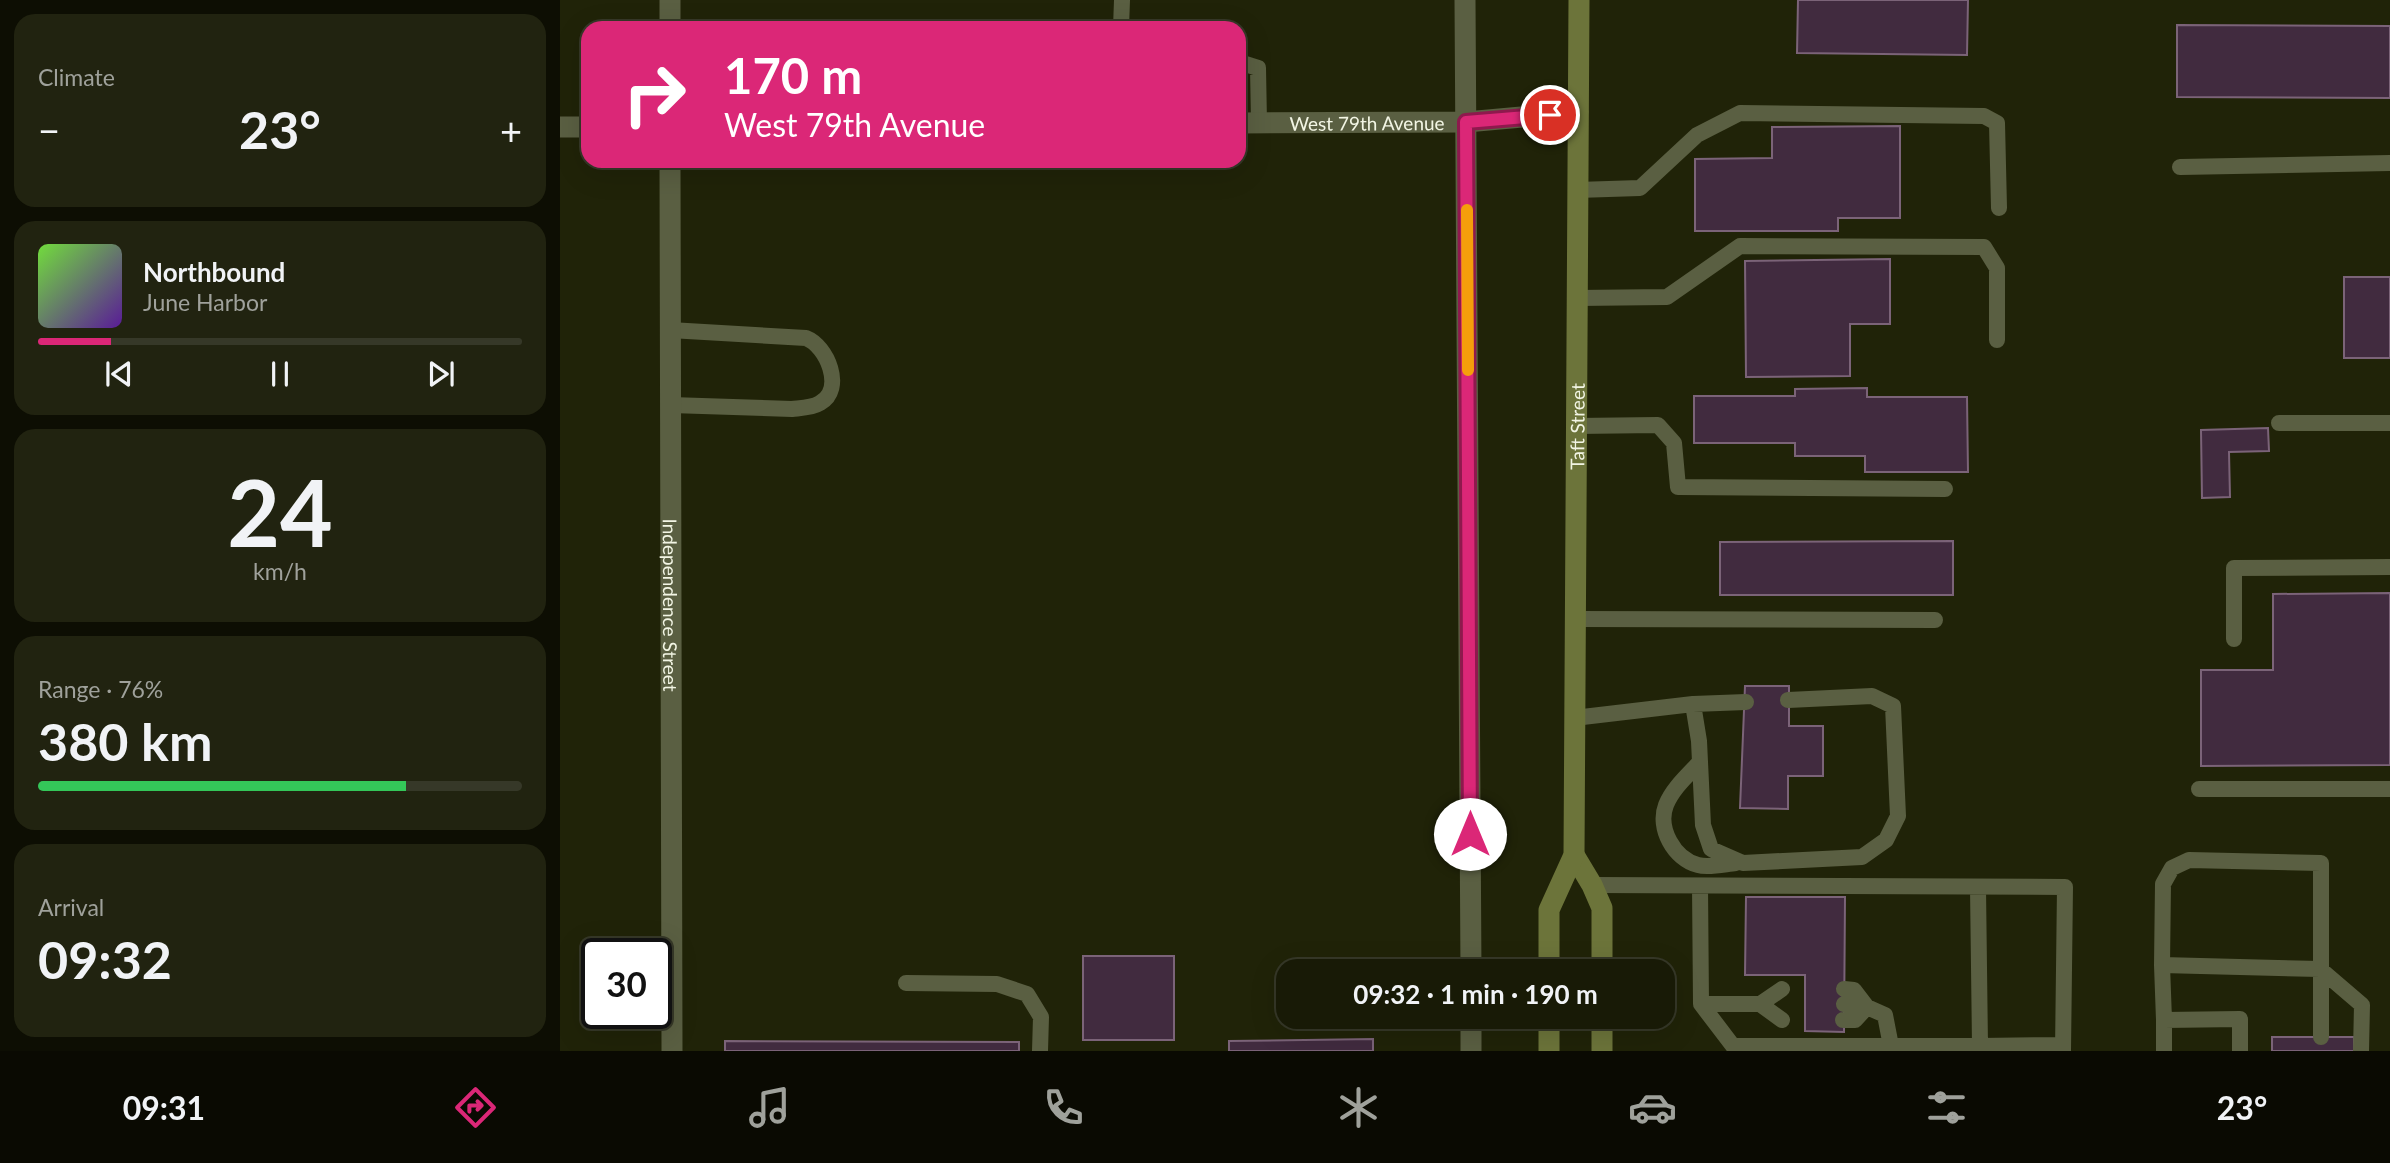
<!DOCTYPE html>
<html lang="en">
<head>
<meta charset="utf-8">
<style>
	:root { --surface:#181a06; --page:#212310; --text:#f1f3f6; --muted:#9fa19b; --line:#363828; --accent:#db2777 }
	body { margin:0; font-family:Lato,sans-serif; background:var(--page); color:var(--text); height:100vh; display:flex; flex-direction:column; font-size:26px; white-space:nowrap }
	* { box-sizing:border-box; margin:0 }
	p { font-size:23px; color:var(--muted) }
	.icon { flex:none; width:38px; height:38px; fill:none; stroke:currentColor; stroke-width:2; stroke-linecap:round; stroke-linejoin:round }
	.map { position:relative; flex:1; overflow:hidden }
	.side { display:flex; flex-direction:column; gap:14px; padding:14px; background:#0d0e03; width:560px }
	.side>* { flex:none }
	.top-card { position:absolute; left:21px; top:21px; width:665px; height:147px; border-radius:21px; box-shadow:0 7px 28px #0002,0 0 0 2px var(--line); background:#db2777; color:#fff; overflow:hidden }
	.speed { position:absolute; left:21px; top:938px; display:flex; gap:14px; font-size:35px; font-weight:700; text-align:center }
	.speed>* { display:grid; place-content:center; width:91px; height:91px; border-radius:50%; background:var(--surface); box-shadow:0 7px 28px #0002,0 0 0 2px var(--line); line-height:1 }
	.speed .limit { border:4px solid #111; border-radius:10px; background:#fff; color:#111 }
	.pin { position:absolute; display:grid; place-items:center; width:60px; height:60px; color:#fff; margin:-30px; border:4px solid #fff; border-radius:50%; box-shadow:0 2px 7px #0007 }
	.me { position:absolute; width:77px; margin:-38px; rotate:0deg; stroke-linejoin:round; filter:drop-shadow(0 0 5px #0008) }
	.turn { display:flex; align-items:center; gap:24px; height:147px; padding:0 28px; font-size:32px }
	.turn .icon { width:91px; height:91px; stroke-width:2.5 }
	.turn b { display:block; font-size:49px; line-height:60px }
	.big { font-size:52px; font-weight:700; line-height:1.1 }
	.side .widget { flex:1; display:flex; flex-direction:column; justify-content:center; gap:10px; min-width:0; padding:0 24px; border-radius:21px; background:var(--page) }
	.side .dial { align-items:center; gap:0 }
	.dial b { font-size:91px; line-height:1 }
	.song { display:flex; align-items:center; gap:21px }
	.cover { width:84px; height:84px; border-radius:10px; background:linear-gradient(135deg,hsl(100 70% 55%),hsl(270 70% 35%)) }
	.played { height:7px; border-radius:4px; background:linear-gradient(90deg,var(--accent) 15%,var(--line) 15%) }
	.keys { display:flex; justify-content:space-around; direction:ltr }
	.heat { display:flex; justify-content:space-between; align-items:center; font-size:38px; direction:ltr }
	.charge { height:10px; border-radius:5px; background:linear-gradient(90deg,#34c759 76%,var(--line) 0) }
	.trip { position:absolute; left:716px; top:959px; width:399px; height:70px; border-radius:21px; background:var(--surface); box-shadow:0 7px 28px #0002,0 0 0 2px var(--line); font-weight:700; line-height:70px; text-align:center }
	.tab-bar { display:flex; height:112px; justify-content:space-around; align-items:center; background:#0a0a02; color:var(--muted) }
	.tab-bar .icon { width:49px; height:49px }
	.tab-bar .selected { color:var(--accent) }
	.tab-bar b { font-size:32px; color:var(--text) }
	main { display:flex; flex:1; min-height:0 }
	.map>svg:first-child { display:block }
	.building { fill:#412b3f; stroke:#7b6378; stroke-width:2 }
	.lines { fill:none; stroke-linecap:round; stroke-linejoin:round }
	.service { stroke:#5a5f42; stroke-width:16 }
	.minor { stroke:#5a5f42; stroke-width:21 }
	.secondary { stroke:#6c743a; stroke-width:21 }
	.route-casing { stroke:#8e194d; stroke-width:18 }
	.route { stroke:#db2777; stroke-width:12 }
	.slow { stroke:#f59e0b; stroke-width:12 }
	.labels { text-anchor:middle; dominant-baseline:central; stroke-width:7; stroke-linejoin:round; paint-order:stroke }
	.street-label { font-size:19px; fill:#f2f5e4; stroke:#202308 }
</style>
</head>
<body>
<main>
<section class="side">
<div class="widget"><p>Climate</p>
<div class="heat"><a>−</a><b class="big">23°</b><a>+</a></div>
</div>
<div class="widget">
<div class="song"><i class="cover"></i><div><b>Northbound</b><p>June Harbor</p></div></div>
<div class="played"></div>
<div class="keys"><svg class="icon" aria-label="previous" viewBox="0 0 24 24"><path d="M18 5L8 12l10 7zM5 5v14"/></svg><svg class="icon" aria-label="pause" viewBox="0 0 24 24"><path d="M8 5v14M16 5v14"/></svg><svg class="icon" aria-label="next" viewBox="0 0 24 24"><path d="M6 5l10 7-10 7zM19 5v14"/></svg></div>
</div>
<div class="widget dial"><b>24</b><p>km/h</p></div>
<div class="widget"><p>Range · 76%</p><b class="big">380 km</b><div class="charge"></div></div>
<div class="widget"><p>Arrival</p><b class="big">09:32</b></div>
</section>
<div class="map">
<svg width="1830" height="1051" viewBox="0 0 1830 1051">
	<rect width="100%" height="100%" fill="#202308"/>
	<!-- building -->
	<path class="building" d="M1238,0h170l-1,55 -170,-2z
		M1617,25l213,1v72l-213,-1z
		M1340,126v92h-62v13h-143v-72l77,-1v-31z
		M1330,259v65h-40v52l-104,1 -1,-116z
		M1784,277h46v81h-46z
		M1307,388v9h100l1,75h-103v-16h-70v-13h-101v-47h101v-7z
		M1708,428l1,23 -40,1 1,45 -28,1 -1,-68z
		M1393,541v54h-233v-53z
		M1830,593v172l-189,1v-96h72v-76z
		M1185,686h44v40h34v50h-35v33l-48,-1z
		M1186,897h99l-1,135 -39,-1v-56h-60z
		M523,956h91v84h-91z
		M1712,1037h82v14h-82z
		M813,1039v12h-144v-10z
		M165,1041l294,1v9h-294z"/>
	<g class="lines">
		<!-- service -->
		<path class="service" d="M561,28l1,-28
			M679,62l19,6 1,55
			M1620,167l210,-4
			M1017,190l63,-2 57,-53 43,-22 244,3 13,7 2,85
			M1017,298l90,-1 73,-51 244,1 13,21v72
			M110,330l136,8c21,8 39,51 14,65 -8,5 -20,5 -28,6l-121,-4
			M1719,423h111
			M1016,426l82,-1 16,18 4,44 267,2
			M1015,619l360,1
			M1674,639v-71l156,-1
			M1133,704l53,-2
			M1014,718l119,-14 6,37 4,84 8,24 32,14 119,-6 24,-17 12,-24 -5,-110 -21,-10 -84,4
			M1140,762c-12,13 -27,26 -34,43 -9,23 8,54 32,60 11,3 27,-1 38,-2
			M1639,789h191
			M1032,885l473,2 -2,164
			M1140,886l1,118 32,42h247l-2,-158
			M1602,965l1,-81 9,-16 17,-8 132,3v174
			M346,983l91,1 30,10 14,23 -1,34
			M1284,989l10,1 13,17 18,8 6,31
			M1141,1004h59l22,-15
			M1200,1004l22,16
			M1284,1004l23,3
			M1283,1020h12l12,-13
			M1604,1020v31
			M1420,1046l83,-1
			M1680,1051v-32l-76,1 -2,-55 158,4 42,36 -1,46"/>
		<!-- minor -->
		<g class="minor">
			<path d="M110,0v28"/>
			<path d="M905,0l6,971"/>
			<path id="s1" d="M679,123l227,-1 112,-10"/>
			<path d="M0,127h28"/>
			<path id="s2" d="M110,161l2,890"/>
			<path d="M911,1017v34"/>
		</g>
		<!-- secondary -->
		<g class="secondary">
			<path d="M1014,855l18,30 10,23v63"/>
			<path id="s3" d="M989,971v-61l25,-55 5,-855"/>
			<path d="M989,1017v34"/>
			<path d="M1042,1017v34"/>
		</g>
	</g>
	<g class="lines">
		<defs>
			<path id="route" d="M910,834l-4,-712 84,-7"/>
		</defs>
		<!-- route casing -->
		<use href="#route" class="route-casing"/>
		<!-- route -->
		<use href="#route" class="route"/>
		<!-- slow -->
		<path class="slow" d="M907,210l1,160"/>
	</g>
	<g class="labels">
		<!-- street labels -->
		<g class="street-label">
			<text stroke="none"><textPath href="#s1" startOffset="128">West 79th Avenue</textPath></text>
			<text stroke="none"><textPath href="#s3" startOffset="550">Taft Street</textPath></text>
			<text stroke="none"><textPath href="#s2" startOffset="444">Independence Street</textPath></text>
		</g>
	</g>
</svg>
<div class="speed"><div class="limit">30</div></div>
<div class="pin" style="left:990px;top:115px;background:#d93025"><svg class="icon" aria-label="arrive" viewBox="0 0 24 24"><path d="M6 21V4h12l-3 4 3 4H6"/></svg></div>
<svg class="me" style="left:910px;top:834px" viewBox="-20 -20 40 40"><circle r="19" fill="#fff"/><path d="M0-13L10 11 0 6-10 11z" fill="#db2777"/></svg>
<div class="trip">09:32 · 1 min · 190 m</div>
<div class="top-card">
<div class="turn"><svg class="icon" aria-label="right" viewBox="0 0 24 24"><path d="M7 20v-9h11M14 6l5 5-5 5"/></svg><div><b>170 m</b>West 79th Avenue</div></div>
</div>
</div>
</main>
<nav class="tab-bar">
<b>09:31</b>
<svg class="icon selected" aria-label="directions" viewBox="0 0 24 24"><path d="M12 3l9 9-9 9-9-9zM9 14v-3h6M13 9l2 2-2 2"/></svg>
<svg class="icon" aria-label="music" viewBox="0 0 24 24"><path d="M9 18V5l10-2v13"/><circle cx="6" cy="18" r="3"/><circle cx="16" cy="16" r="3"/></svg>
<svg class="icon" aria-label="phone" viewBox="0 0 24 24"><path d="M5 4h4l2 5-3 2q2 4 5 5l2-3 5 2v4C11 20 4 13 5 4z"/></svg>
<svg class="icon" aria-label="climate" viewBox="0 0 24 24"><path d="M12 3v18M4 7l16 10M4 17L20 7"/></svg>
<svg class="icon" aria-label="car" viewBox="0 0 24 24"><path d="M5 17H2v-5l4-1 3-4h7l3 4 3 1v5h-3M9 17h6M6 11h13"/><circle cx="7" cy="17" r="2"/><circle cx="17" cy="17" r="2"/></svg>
<svg class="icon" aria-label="filters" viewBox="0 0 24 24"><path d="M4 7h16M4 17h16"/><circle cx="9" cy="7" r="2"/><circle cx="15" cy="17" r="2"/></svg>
<b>23°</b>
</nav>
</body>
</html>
